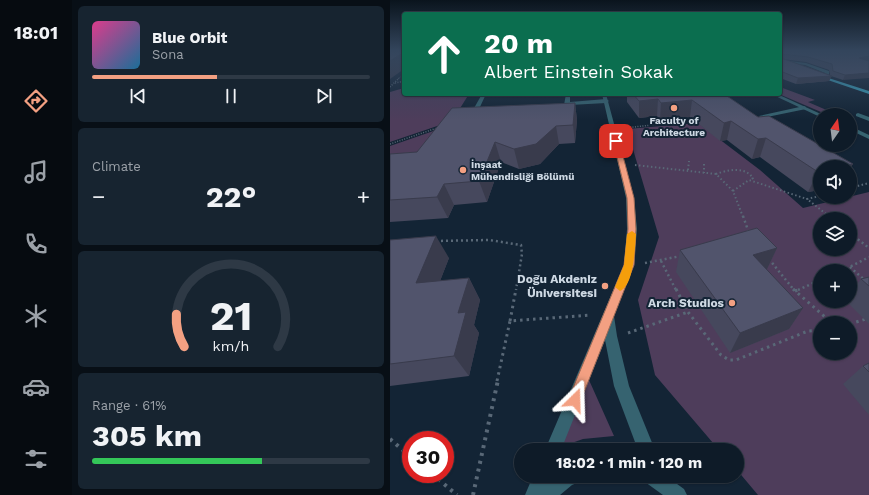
<!DOCTYPE html>
<html lang="en">
<head>
<meta charset="utf-8">
<style>
	:root { --surface:#0e1b28; --page:#172430; --text:#f1f3f6; --muted:#9ba1a8; --line:#2e3945; --accent:#f3a082 }
	body { margin:0; font-family:"Work Sans",sans-serif; background:var(--page); color:var(--text); height:100vh; display:flex; flex-direction:column; font-size:15px; white-space:nowrap }
	* { box-sizing:border-box; margin:0 }
	p { font-size:13px; color:var(--muted) }
	.icon { flex:none; width:22px; height:22px; fill:none; stroke:currentColor; stroke-width:2; stroke-linecap:round; stroke-linejoin:round }
	.map { position:relative; flex:1; overflow:hidden }
	.panel { display:flex; flex-direction:column; gap:6px; padding:6px; background:#080f16; width:318px }
	.panel>* { flex:none }
	.guide { position:absolute; left:12px; top:12px; width:380px; height:84px; border-radius:4px; box-shadow:0 1px 3px #0004,0 0 0 1px var(--line); background:#0b6e4f; color:#fff; overflow:hidden }
	.needle { width:26px; rotate:14deg }
	.buttons { position:absolute; left:423px; top:108px; display:grid; gap:8px }
	.buttons a { display:grid; place-items:center; width:44px; height:44px; border-radius:50%; background:var(--surface); box-shadow:0 1px 3px #0004,0 0 0 1px var(--line); font-size:20px }
	.speed { position:absolute; left:12px; top:431px; display:flex; gap:8px; font-size:20px; font-weight:700; text-align:center }
	.speed>* { display:grid; place-content:center; width:52px; height:52px; border-radius:50%; background:var(--surface); box-shadow:0 1px 3px #0004,0 0 0 1px var(--line); line-height:1 }
	.speed .limit { border:6px solid #d22; background:#fff; color:#111 }
	.pin { position:absolute; display:grid; place-items:center; width:34px; height:34px; color:#fff; margin:-17px; border-radius:8px; box-shadow:0 2px 6px #0006 }
	.me { position:absolute; width:44px; margin:-22px; rotate:22deg; stroke-linejoin:round; filter:drop-shadow(0 0 3px #0008) }
	.turn { display:flex; align-items:center; gap:14px; height:84px; padding:0 16px; font-size:18px }
	.turn .icon { width:52px; height:52px; stroke-width:2.5 }
	.turn b { display:block; font-size:28px; line-height:34px }
	.big { font-size:30px; font-weight:700; line-height:1.1 }
	.panel .tile { flex:1; display:flex; flex-direction:column; justify-content:center; gap:6px; min-width:0; padding:0 14px; border-radius:6px; background:var(--page) }
	.panel .dial { align-items:center; gap:0 }
	.dial svg { height:104px; overflow:visible; fill:none; stroke:var(--line); stroke-width:7; stroke-linecap:round; text-anchor:middle }
	.dial text { fill:var(--text); stroke:none }
	.song { display:flex; align-items:center; gap:12px }
	.cover { width:48px; height:48px; border-radius:6px; background:linear-gradient(135deg,hsl(330 70% 55%),hsl(200 70% 35%)) }
	.played { height:4px; border-radius:2px; background:linear-gradient(90deg,var(--accent) 45%,var(--line) 45%) }
	.keys { display:flex; justify-content:space-around; direction:ltr }
	.heat { display:flex; justify-content:space-between; align-items:center; font-size:22px; direction:ltr }
	.charge { height:6px; border-radius:3px; background:linear-gradient(90deg,#34c759 61%,var(--line) 0) }
	.trip { position:absolute; left:124px; top:443px; width:230px; height:40px; border-radius:20px; background:var(--surface); box-shadow:0 1px 3px #0004,0 0 0 1px var(--line); font-weight:700; line-height:40px; text-align:center }
	main { display:flex; flex:1; min-height:0 }
	.dock { display:flex; flex-direction:column; width:72px; justify-content:space-around; align-items:center; background:#060b10; color:var(--muted) }
	.dock .icon { width:28px; height:28px }
	.dock .selected { color:var(--accent) }
	.dock b { font-size:18px; color:var(--text) }
	.map>svg:first-child { display:block }
	.green { fill:#4e3d5b; fill-rule:evenodd }
	.lines { fill:none; stroke-linecap:round; stroke-linejoin:round }
	.path-far5 { stroke:#596877; stroke-width:1; stroke-dasharray:1 1; stroke-linecap:butt }
	.path-far4 { stroke:#596877; stroke-width:1.5; stroke-dasharray:1 1.5; stroke-linecap:butt }
	.path-far3 { stroke:#596877; stroke-width:2; stroke-dasharray:1.5 2.5; stroke-linecap:butt }
	.path-far2 { stroke:#596877; stroke-width:2.5; stroke-dasharray:2 3; stroke-linecap:butt }
	.path-far1 { stroke:#596877; stroke-width:3; stroke-dasharray:2.5 4; stroke-linecap:butt }
	.path { stroke:#596877; stroke-width:4; stroke-dasharray:3 5; stroke-linecap:butt }
	.service { fill:#366370; fill-rule:evenodd }
	.minor { fill:#366370; fill-rule:evenodd }
	.primary { fill:#3ba2bd; fill-rule:evenodd }
	.wall { fill:#46485d; fill-rule:evenodd }
	.shaded-wall { fill:#393b4c }
	.building { fill:#51546c; stroke:#393b4c }
	.route { fill:#f3a082; stroke:#9e6854 }
	.slow { fill:#f59e0b }
	.poi-dot { fill:#f3a082; stroke:#132435; stroke-width:1.5 }
	.labels { text-anchor:middle; dominant-baseline:central; stroke-width:4; stroke-linejoin:round; paint-order:stroke }
	.far-poi-label { font-size:10px; font-weight:bold; fill:#ced9e4; stroke:#132435 }
	.poi-label { font-size:12px; font-weight:bold; fill:#ced9e4; stroke:#132435; text-anchor:end }
</style>
</head>
<body>
<main>
<nav class="dock">
<b>18:01</b>
<svg class="icon selected" aria-label="directions" viewBox="0 0 24 24"><path d="M12 3l9 9-9 9-9-9zM9 14v-3h6M13 9l2 2-2 2"/></svg>
<svg class="icon" aria-label="music" viewBox="0 0 24 24"><path d="M9 18V5l10-2v13"/><circle cx="6" cy="18" r="3"/><circle cx="16" cy="16" r="3"/></svg>
<svg class="icon" aria-label="phone" viewBox="0 0 24 24"><path d="M5 4h4l2 5-3 2q2 4 5 5l2-3 5 2v4C11 20 4 13 5 4z"/></svg>
<svg class="icon" aria-label="climate" viewBox="0 0 24 24"><path d="M12 3v18M4 7l16 10M4 17L20 7"/></svg>
<svg class="icon" aria-label="car" viewBox="0 0 24 24"><path d="M5 17H2v-5l4-1 3-4h7l3 4 3 1v5h-3M9 17h6M6 11h13"/><circle cx="7" cy="17" r="2"/><circle cx="17" cy="17" r="2"/></svg>
<svg class="icon" aria-label="filters" viewBox="0 0 24 24"><path d="M4 7h16M4 17h16"/><circle cx="9" cy="7" r="2"/><circle cx="15" cy="17" r="2"/></svg>
</nav>
<section class="panel">
<div class="tile">
<div class="song"><i class="cover"></i><div><b>Blue Orbit</b><p>Sona</p></div></div>
<div class="played"></div>
<div class="keys"><svg class="icon" aria-label="previous" viewBox="0 0 24 24"><path d="M18 5L8 12l10 7zM5 5v14"/></svg><svg class="icon" aria-label="pause" viewBox="0 0 24 24"><path d="M8 5v14M16 5v14"/></svg><svg class="icon" aria-label="next" viewBox="0 0 24 24"><path d="M6 5l10 7-10 7zM19 5v14"/></svg></div>
</div>
<div class="tile"><p>Climate</p>
<div class="heat"><a>−</a><b class="big">22°</b><a>+</a></div>
</div>
<div class="tile dial"><svg viewBox="0 0 100 80">
<path d="M14 69A42 42 0 1 1 86 69"/>
<path d="M14 69A42 42 0 0 1 8 44" stroke="#f3a082"/>
<text x="50" y="56" font-size="32" font-weight="700">21</text>
<text x="50" y="72" font-size="11">km/h</text>
</svg></div>
<div class="tile"><p>Range · 61%</p><b class="big">305 km</b><div class="charge"></div></div>
</section>
<div class="map">
<svg width="479" height="495" viewBox="0 0 479 495">
	<rect width="100%" height="100%" fill="#132435"/>
	<!-- green -->
	<path class="green" d="M390,87l35,13 -7,2 30,13h-10l-49,-21z
		M14,88v6h65l-17,27 -62,21v-50z
		M308,123l62,47 43,38 66,-16v303h-111l-21,-25v-20h-18l-64,-75 -17,-75 21,-63 -32,-108zM430,219h30v30h-30zM430,271h30v30h-30zM430,323h30v30h-30z
		M55,127l-24,37 -31,-10v-8z
		M199,380l25,56 -31,3 -31,11z"/>
	<g class="lines">
		<!-- path-far5 -->
		<path class="path-far5" d="M8,79l6,-5"/>
		<!-- path-far4 -->
		<path class="path-far4" d="M5,83l9,-2
			M0,87l9,-9
			M235,128l72,-8
			M0,144l47,-16"/>
		<!-- path-far3 -->
		<path class="path-far3" d="M314,164v9
			M245,165l81,9 17,17 10,26
			M298,170l1,-9
			M326,174c11,-4 29,-8 37,4l-3,2
			M460,188l19,-5
			M460,190l1,4
			M343,191l16,-11 58,19
			M430,196l-13,3 23,18"/>
		<!-- path-far2 -->
		<path class="path-far2" d="M353,216l6,17
			M439,216l3,3
			M460,233l19,15
			M46,241l53,-1 32,5 1,9 -6,36
			M379,259l25,31
			M271,261l15,29
			M255,263l36,-7
			M460,267l19,17
			M452,271l27,-14
			M408,290l22,-10"/>
		<!-- path-far1 -->
		<path class="path-far1" d="M286,289l12,23 33,43 8,5h7l72,-29 12,-1
			M403,289l39,34
			M405,291l6,-2
			M120,321l6,-32
			M460,324l19,-6
			M238,333l60,-21
			M107,381l13,-60 81,-6"/>
		<!-- path -->
		<path class="path" d="M0,439l21,18
			M42,474l25,21
			M83,495l25,-115"/>
		<!-- service -->
		<path class="service" d="M390,60l26,3 23,8v7l-4,1v-6l-20,-8 -24,-3z
			M92,94h4l-7,15 9,1v2l-15,-2z
			M176,94h4v8l36,-3 3,2 -3,2 -36,2 -1,2 -14,2v-2l9,-2z
			M414,106l2,1v2l-44,9 -3,-2z
			M468,113l11,4v4l-13,-5v-2z"/>
		<!-- minor -->
		<path class="minor" d="M212,94h4l28,104 3,31 -3,36 -20,51 3,20 12,50 26,64h-17l-24,-64 -9,-46 -44,110h-16l79,-185 3,-36 -1,-31z
			M381,94h6l46,21 -5,1z
			M460,126l19,9v4l-19,-9z
			M143,476h18l-3,6 8,-6h26l-3,6 -7,3 -12,10h-35z
			M252,476h24l18,13 3,6h-24l-18,-13z"/>
		<!-- primary -->
		<path class="primary" d="M426,74l53,17v3l-53,-18z"/>
	</g>
	<!-- wall -->
	<path class="wall" d="M390,50h89l-26,30 -12,-4 -2,5 -33,3 -16,-6zM392,59l24,3 23,8 1,5z
		M237,94h97l96,73v23l-12,2 -48,-35 -8,2 -25,-19 -7,1 -30,-24 -30,3 -3,-4 -18,2 -12,-16z
		M185,103l2,17 -2,23 -16,1 -19,20 -21,5 -18,-7 -14,40 -33,3 -6,13 -58,4v-68l27,-2z
		M0,240l59,18 -9,23 29,-3 11,22 -6,25 5,8 -10,43 -79,10z
		M387,248l-10,21 -1,1 37,38 -14,21 -59,24 -54,-81 4,-22z
		M479,277v47l-23,-23h4v-7l11,-15z
		M479,363v52l-26,-31 20,-18z"/>
	<!-- shaded-wall -->
	<path class="shaded-wall" d="M14,50v19l-14,10v-18z
		M479,56v5l-10,-3z
		M479,73v5l-26,2 2,-5z
		M442,76l-3,5 -33,3 2,-6z
		M268,99l-1,17 -18,2v-17z
		M302,100l-2,17 -30,3 1,-17z
		M185,103l2,17 -2,23 -2,-18z
		M341,121l-4,19 -7,1 4,-18z
		M166,126l3,18 -19,20 -21,5 -5,-20z
		M376,138l-6,19 -8,2 6,-20z
		M105,142l6,20 -14,40 -8,-21z
		M463,164l-3,5v-2h-10z
		M430,171v19l-12,2 10,-20z
		M54,184l10,21 -6,13 -11,-21z
		M46,236l13,22 -18,46 -15,-21z
		M387,248l-10,21 -23,8 9,-22z
		M79,278l11,22 -6,25 5,8 -10,43 -15,-20 4,-43z
		M413,308l-14,21 -59,24 10,-20z"/>
	<!-- building -->
	<path class="building" d="M0,50h14v2l-14,9z
		M390,50h89v6l-10,2 10,3v12l-24,2 -12,-4 -1,-7 -24,-7 -26,-3 -2,1z
		M390,55l1,3 51,18 -34,2 -18,-7z
		M243,94h91l34,23 11,-1 84,48 -13,3h-20v4l-2,1 -52,-34 -8,1 -27,-18 -7,2 -32,-23 -31,3 -3,-4 -19,2z
		M185,103l-2,22 -17,1 -20,18 -22,5 -19,-7 -16,39 -35,3 -7,13 -47,3v-46l27,-2 35,-44z
		M367,228l20,20 -24,7 50,53 -63,25 -60,-83z
		M46,236l-20,47 53,-5 -11,35 8,-1 -12,44 -64,8v-124z
		M479,277v9l-8,-7z
		M479,363v9l-6,-6z"/>
	<!-- sky -->
	<linearGradient id="sky" x2="0" y2="1"><stop stop-color="#0a141d"/><stop offset="0.42" stop-color="#33455c"/><stop offset="1" stop-color="#33455c" stop-opacity="0"/></linearGradient>
	<rect width="479" height="120" fill="url(#sky)"/>
	<!-- route -->
	<path class="route" d="M226,139l3,2 15,57 2,31 -2,36 -55,140 -4,2 -5,-2 -2,-5 56,-135 4,-36 -1,-31 -14,-57z"/>
	<!-- slow -->
	<path class="slow" d="M242,231l4,3c-1,13 -2,52 -16,57l-5,-4 9,-22 3,-31z"/>
	<!-- markers -->
	<g class="poi-dot">
		<circle cx="284" cy="108" r="4"/>
		<circle cx="73" cy="170" r="4"/>
		<circle cx="215" cy="286" r="4"/>
		<circle cx="342" cy="303" r="4"/>
	</g>
	<g class="labels">
		<!-- far-poi labels -->
		<g class="far-poi-label">
			<text x="284" y="120">Faculty of<tspan x="284" dy="12">Architecture</tspan></text>
			<text x="81" y="164" text-anchor="start">İnşaat<tspan x="81" dy="12">Mühendisliği Bölümü</tspan></text>
		</g>
		<!-- poi labels -->
		<g class="poi-label">
			<text x="207" y="279">Doğu Akdeniz<tspan x="207" dy="14">Üniversitesi</tspan></text>
			<text x="334" y="303">Arch Studios</text>
		</g>
	</g>
</svg>
<div class="buttons">
<a><svg class="needle" viewBox="-14 -14 28 28"><path d="M0-13l5 13h-10z" fill="#e53935"/><path d="M0 13l5-13h-10z" fill="#9ba1a8"/></svg></a>
<a><svg class="icon" aria-label="sound" viewBox="0 0 24 24"><path d="M4 9h4l5-4v14l-5-4H4zM17 9q2 3 0 6"/></svg></a>
<a><svg class="icon" aria-label="layers" viewBox="0 0 24 24"><path d="M12 4l9 5-9 5-9-5zM3 14l9 5 9-5"/></svg></a>
<a>+</a>
<a>−</a>
</div>
<div class="speed"><div class="limit">30</div></div>
<div class="pin" style="left:226px;top:141px;background:#d93025"><svg class="icon" aria-label="arrive" viewBox="0 0 24 24"><path d="M6 21V4h12l-3 4 3 4H6"/></svg></div>
<svg class="me" style="left:185px;top:400px" viewBox="-20 -20 40 40"><path d="M0-17L14 15 0 8-14 15z" fill="#f3a082" stroke="#fff" stroke-width="4"/></svg>
<div class="trip">18:02 · 1 min · 120 m</div>
<div class="guide">
<div class="turn"><svg class="icon" aria-label="ahead" viewBox="0 0 24 24"><path d="M12 20V5M6 11l6-6 6 6"/></svg><div><b>20 m</b>Albert Einstein Sokak</div></div>
</div>
</div>
</main>
</body>
</html>
